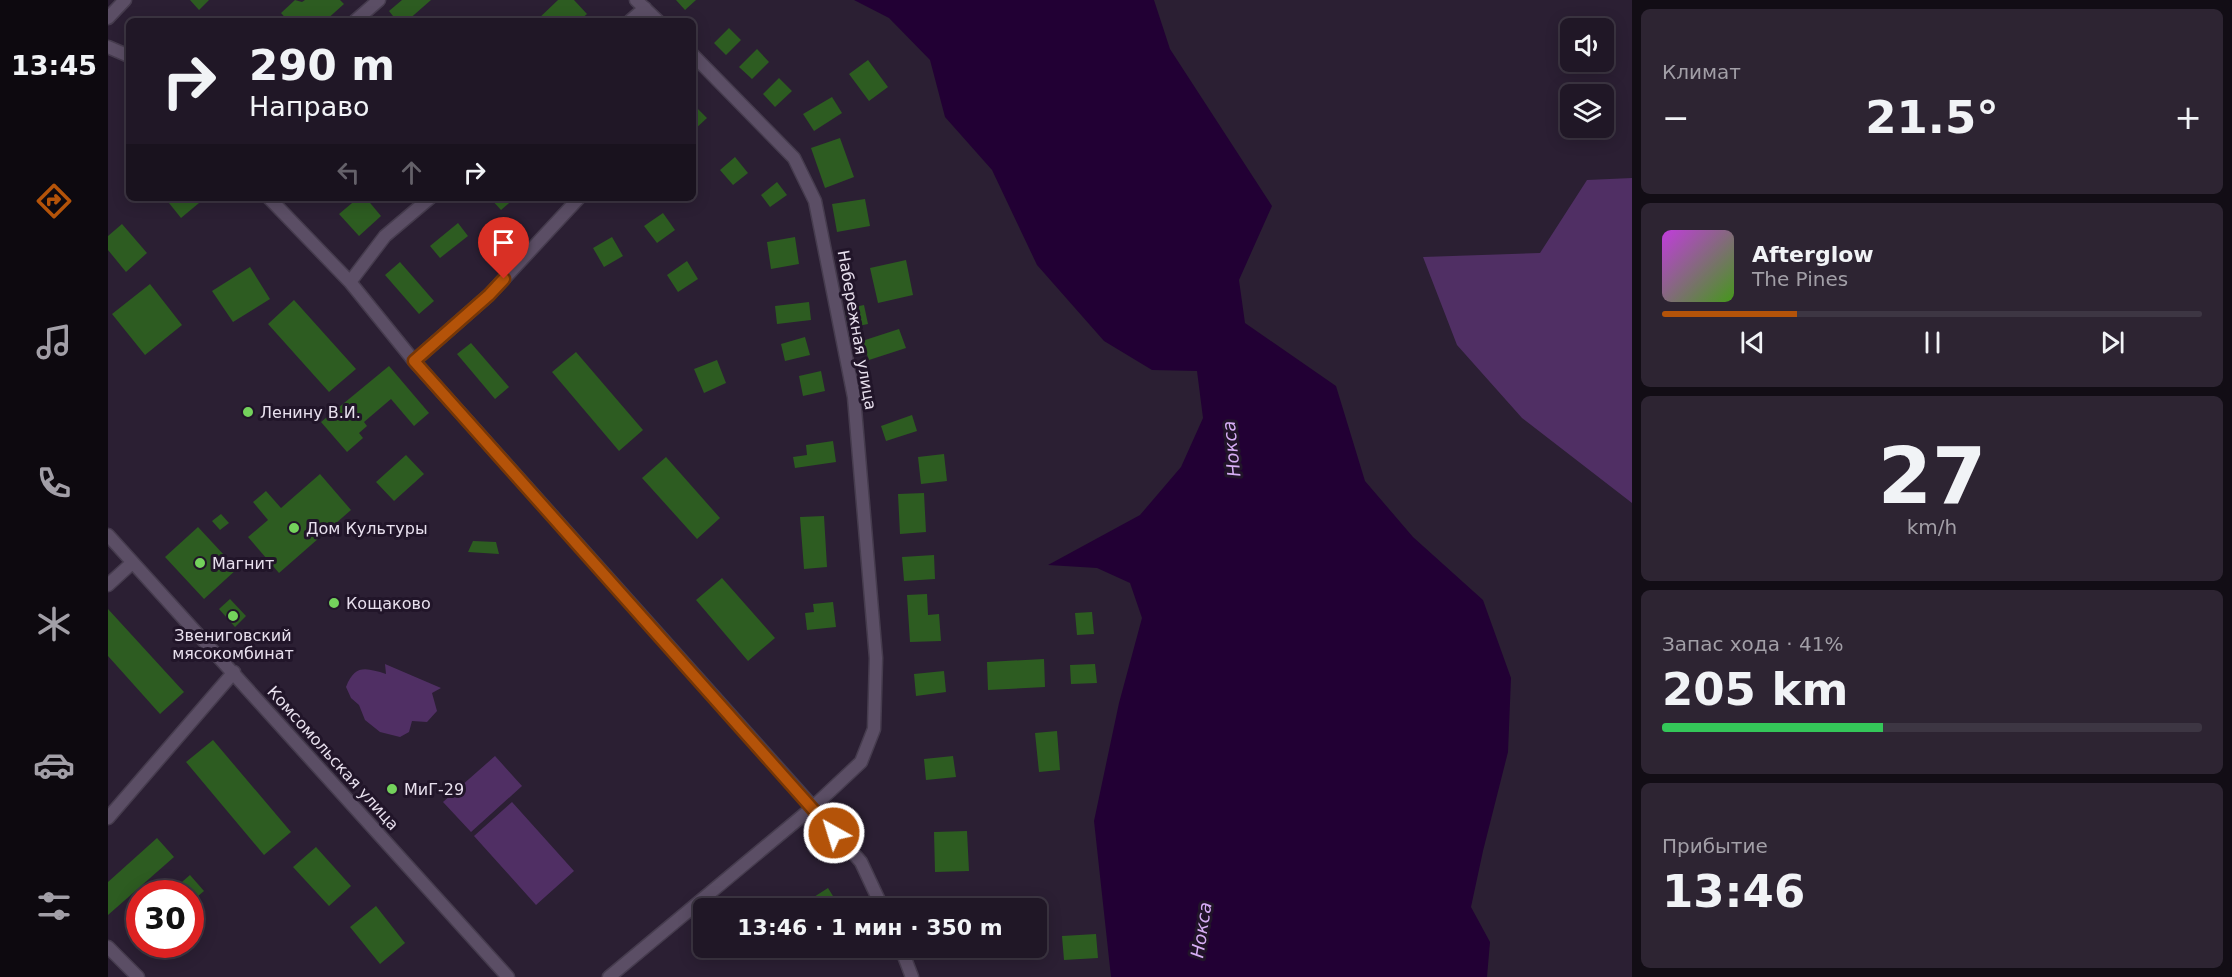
<!DOCTYPE html>
<html lang="ru">
<head>
<meta charset="utf-8">
<style>
	:root { --surface:#201726; --page:#2d2432; --text:#f1f3f6; --muted:#a29fa7; --line:#3d3643; --accent:#b45309 }
	body { margin:0; font-family:"DejaVu Sans",sans-serif; background:var(--page); color:var(--text); height:100vh; display:flex; flex-direction:column; font-size:22px; white-space:nowrap }
	* { box-sizing:border-box; margin:0 }
	p { font-size:20px; color:var(--muted) }
	.icon { flex:none; width:33px; height:33px; fill:none; stroke:currentColor; stroke-width:2; stroke-linecap:round; stroke-linejoin:round }
	.map { position:relative; flex:1; overflow:hidden }
	.panel { display:flex; flex-direction:column; gap:9px; padding:9px; background:#120d15; width:600px }
	.panel>* { flex:none }
	.hud { position:absolute; left:18px; top:18px; width:570px; height:183px; border-radius:9px; box-shadow:0 3px 15px #0003,0 0 0 2px var(--line); background:#201726; color:var(--text); overflow:hidden }
	.tools { position:absolute; left:1452px; top:18px; display:grid; gap:12px }
	.tools a { display:grid; place-items:center; width:54px; height:54px; border-radius:9px; background:var(--surface); box-shadow:0 3px 15px #0003,0 0 0 2px var(--line); font-size:30px }
	.speed { position:absolute; left:18px; top:880px; display:flex; gap:12px; font-size:30px; font-weight:700; text-align:center }
	.speed>* { display:grid; place-content:center; width:78px; height:78px; border-radius:50%; background:var(--surface); box-shadow:0 3px 15px #0003,0 0 0 2px var(--line); line-height:1 }
	.speed .limit { border:9px solid #d22; background:#fff; color:#111 }
	.pin { position:absolute; display:grid; place-items:center; width:51px; height:51px; color:#fff; margin:-62px -26px; border-radius:50% 50% 50% 0; rotate:-45deg; box-shadow:0 0 6px #0007 }
	.pin .icon { rotate:45deg }
	.me { position:absolute; width:66px; margin:-33px; rotate:321deg; stroke-linejoin:round; filter:drop-shadow(0 0 4px #0008) }
	.turn { display:flex; align-items:center; gap:21px; height:126px; padding:0 24px; font-size:27px }
	.turn .icon { width:78px; height:78px; stroke-width:2.5 }
	.turn b { display:block; font-size:42px; line-height:51px }
	.lanes { display:flex; align-items:center; height:57px; padding:0 24px; background:#0003; justify-content:center; gap:30px; direction:ltr }
	.lanes .off { opacity:.35 }
	.big { font-size:45px; font-weight:600; line-height:1.1 }
	.panel .widget { flex:1; display:flex; flex-direction:column; justify-content:center; gap:9px; min-width:0; padding:0 21px; border-radius:9px; background:var(--page) }
	.panel .dial { align-items:center; gap:0 }
	.dial b { font-size:78px; line-height:1 }
	.song { display:flex; align-items:center; gap:18px }
	.cover { width:72px; height:72px; border-radius:9px; background:linear-gradient(135deg,hsl(290 70% 55%),hsl(100 70% 35%)) }
	.played { height:6px; border-radius:3px; background:linear-gradient(90deg,var(--accent) 25%,var(--line) 25%) }
	.keys { display:flex; justify-content:space-around; direction:ltr }
	.heat { display:flex; justify-content:space-between; align-items:center; font-size:33px; direction:ltr }
	.charge { height:9px; border-radius:4px; background:linear-gradient(90deg,#34c759 41%,var(--line) 0) }
	.trip { position:absolute; left:585px; top:898px; width:354px; height:60px; border-radius:9px; background:var(--surface); box-shadow:0 3px 15px #0003,0 0 0 2px var(--line); font-weight:600; line-height:60px; text-align:center }
	main { display:flex; flex:1; min-height:0 }
	.tab-bar { display:flex; flex-direction:column; width:108px; justify-content:space-around; align-items:center; background:#0d090f; color:var(--muted) }
	.tab-bar .icon { width:42px; height:42px }
	.tab-bar .on { color:var(--accent) }
	.tab-bar b { font-size:27px; color:var(--text) }
	.map>svg:first-child { display:block }
	.green { fill:#502f64 }
	.water { fill:#220034 }
	.building { fill:#2d5c21 }
	.lines { fill:none; stroke-linecap:round; stroke-linejoin:round }
	.street-casing { stroke:#463c4e; stroke-width:15 }
	.street { stroke:#5b4e65; stroke-width:12 }
	.route-casing { stroke:#753606; stroke-width:15 }
	.route { stroke:#b45309; stroke-width:10 }
	.poi-dot { fill:#74d25c; stroke:#211529; stroke-width:2 }
	.labels { text-anchor:middle; dominant-baseline:central; stroke-width:6; stroke-linejoin:round; paint-order:stroke }
	.street-label { font-size:16px; fill:#e8e0ee; stroke:#211529 }
	.poi-label { font-size:16px; fill:#e8e0ee; stroke:#211529; text-anchor:start }
	.water-label { font-size:18px; font-style:italic; fill:#d7aef5; stroke:#211529 }
</style>
</head>
<body>
<main>
<nav class="tab-bar">
<b>13:45</b>
<svg class="icon on" aria-label="directions" viewBox="0 0 24 24"><path d="M12 3l9 9-9 9-9-9zM9 14v-3h6M13 9l2 2-2 2"/></svg>
<svg class="icon" aria-label="music" viewBox="0 0 24 24"><path d="M9 18V5l10-2v13"/><circle cx="6" cy="18" r="3"/><circle cx="16" cy="16" r="3"/></svg>
<svg class="icon" aria-label="phone" viewBox="0 0 24 24"><path d="M5 4h4l2 5-3 2q2 4 5 5l2-3 5 2v4C11 20 4 13 5 4z"/></svg>
<svg class="icon" aria-label="climate" viewBox="0 0 24 24"><path d="M12 3v18M4 7l16 10M4 17L20 7"/></svg>
<svg class="icon" aria-label="car" viewBox="0 0 24 24"><path d="M5 17H2v-5l4-1 3-4h7l3 4 3 1v5h-3M9 17h6M6 11h13"/><circle cx="7" cy="17" r="2"/><circle cx="17" cy="17" r="2"/></svg>
<svg class="icon" aria-label="filters" viewBox="0 0 24 24"><path d="M4 7h16M4 17h16"/><circle cx="9" cy="7" r="2"/><circle cx="15" cy="17" r="2"/></svg>
</nav>
<div class="map">
<svg width="1524" height="977" viewBox="0 0 1524 977">
	<rect width="100%" height="100%" fill="#2b1f33"/>
	<!-- green -->
	<path class="green" d="M1524,178v325l-110,-85 -65,-73 -34,-88 117,-4 47,-73z
		M277,664l56,24 -9,5 5,18 -10,11 -15,-1 -3,11 -9,5 -20,-5 -15,-12 -6,-15 -8,-7 -5,-11c9,-23 20,-19 40,-13z
		M387,756l27,30 -51,46 -28,-30z
		M404,802l62,69 -38,34 -62,-69z"/>
	<!-- water -->
	<path class="water" d="M746,0h300l16,49 102,157 -33,74 6,43 91,63 29,95 48,56 70,63 28,78 -3,74 -25,99 -12,56 19,35 -3,35h-376l-17,-156 25,-118 23,-85 -12,-35 -33,-15 -49,-3 92,-50 41,-48 22,-49 -6,-47 -45,-1 -48,-29 -67,-76 -45,-95 -47,-53 -15,-57 -41,-42z"/>
	<!-- building -->
	<path class="building" d="M82,0h19l-10,10z
		M187,0l7,2 3,-2h35l4,4 -19,17h-37l-7,-8z
		M294,0h29l-24,21h-10l-8,-10z
		M450,0h16l13,14 -8,7h-43z
		M568,0h20l-11,10z
		M621,28l12,12 -15,15 -12,-12z
		M649,49l12,13 -17,17 -13,-12z
		M760,60l20,27 -19,14 -20,-27z
		M671,78l13,13 -17,16 -12,-13z
		M724,97l10,16 -28,18 -11,-17z
		M585,104l14,14 -14,13z
		M732,138l14,39 -29,11 -14,-40z
		M627,157l13,16 -15,12 -13,-15z
		M669,182l10,13 -17,12 -9,-12z
		M57,198h40l-24,20z
		M250,198h8l15,18 -22,20 -20,-22z
		M382,198h25l-14,12z
		M757,199l5,27 -33,6 -5,-28z
		M555,213l12,17 -18,13 -13,-17z
		M350,223l10,13 -28,22 -10,-12z
		M14,224l25,29 -21,19 -18,-22v-14z
		M504,237l11,19 -19,11 -11,-19z
		M687,237l4,27 -28,5 -4,-27z
		M798,260l7,35 -35,8 -8,-35z
		M579,261l11,18 -20,13 -11,-17z
		M292,262l34,39 -15,13 -34,-39z
		M142,267l20,32 -37,23 -21,-31z
		M42,284l32,41 -37,30 -33,-41z
		M186,300l62,69 -27,23 -61,-68z
		M701,302l2,18 -34,4 -2,-18z
		M756,305l4,19 -19,4 -4,-19z
		M791,329l7,19 -37,12 -7,-19z
		M697,337l5,18 -25,6 -4,-17z
		M363,343l38,44 -14,12 -38,-45z
		M468,352l67,78 -24,21 -67,-79z
		M609,360l9,23 -22,10 -10,-24z
		M281,366l40,47 -15,13 -23,-27 -27,23 3,4 -8,7 4,5 -16,14 -26,-30z
		M713,371l4,20 -22,5 -4,-20z
		M804,415l5,16 -31,10 -5,-15z
		M725,441l3,21 -41,6 -2,-11 14,-2 -1,-10z
		M836,454l3,27 -26,3 -3,-27z
		M298,455l18,19 -30,27 -18,-19z
		M558,457l54,61 -23,21 -55,-61z
		M212,474l31,36 -72,63 -31,-36 20,-17 -15,-18 13,-11 15,17z
		M816,493l2,39 -26,2 -2,-40z
		M113,514l8,9 -9,7 -8,-9z
		M716,516l3,51 -23,2 -4,-52z
		M90,527l39,42 -33,30 -39,-42z
		M365,541l23,1 3,12 -31,-2z
		M826,555l1,24 -31,2 -2,-24z
		M614,578l53,60 -27,23 -52,-61z
		M819,594l1,21 11,-1 2,27 -31,1 -3,-47z
		M122,599l16,17 -11,11 -16,-18z
		M725,602l3,25 -29,3 -2,-17 9,-1 -1,-8z
		M0,609l76,83 -24,22 -52,-58z
		M984,612l2,22 -17,1 -2,-22z
		M936,659l1,28 -57,3 -1,-28z
		M987,664l2,19 -26,1 -1,-19z
		M836,671l2,21 -30,4 -2,-22z
		M949,731l3,39 -21,2 -4,-39z
		M105,740l78,92 -27,23 -78,-93z
		M845,756l3,21 -30,3 -2,-21z
		M859,831l2,40 -34,1 -1,-40z
		M49,838l17,19 -66,58v-33z
		M208,847l35,39 -22,20 -36,-39z
		M82,875l14,16 -14,12v-9h-22z
		M720,888l13,21h-46z
		M268,906l29,37 -25,21 -30,-37z
		M988,934l2,24 -34,2 -2,-24z
		M705,948h27l-19,12z
		M837,948h21v5l-20,3z"/>
	<g class="lines">
		<defs>
			<path id="street" d="M528,0l22,21
				M0,18l17,-18
				M247,21l24,-21
				M522,21l15,-13
				M0,47l21,9
				M161,198l81,84 64,79 399,446 48,55 22,47
				M242,282l35,-46 45,-38
				M306,361l75,-66 90,-97
				M0,535l400,442
				M0,585l24,-22
				M0,818l126,-146
				M0,947l30,30
				M793,948l11,29
				M501,977l204,-170 48,-45 13,-33 2,-71 -22,-261 -39,-196 -21,-43 -101,-103"/>
		</defs>
		<!-- street casing -->
		<use href="#street" class="street-casing"/>
		<!-- street -->
		<use href="#street" class="street"/>
	</g>
	<g class="lines">
		<defs>
			<path id="route" d="M396,279l-15,16 -75,66 420,472"/>
		</defs>
		<!-- route casing -->
		<use href="#route" class="route-casing"/>
		<!-- route -->
		<use href="#route" class="route"/>
	</g>
	<!-- markers -->
	<g class="poi-dot">
		<circle cx="140" cy="412" r="6"/>
		<circle cx="186" cy="528" r="6"/>
		<circle cx="92" cy="563" r="6"/>
		<circle cx="226" cy="603" r="6"/>
		<circle cx="125" cy="616" r="6"/>
		<circle cx="284" cy="789" r="6"/>
	</g>
	<g class="labels">
		<!-- street labels -->
		<g class="street-label">
			<text transform="translate(749 330) rotate(80)">Набережная улица</text>
			<text transform="translate(225 758) rotate(48)">Комсомольская улица</text>
		</g>
		<!-- poi labels -->
		<g class="poi-label">
			<text x="152" y="412">Ленину В.И.</text>
			<text x="198" y="528">Дом Культуры</text>
			<text x="104" y="563">Магнит</text>
			<text x="238" y="603">Кощаково</text>
			<text x="125" y="635" text-anchor="middle">Звениговский<tspan x="125" dy="18">мясокомбинат</tspan></text>
			<text x="296" y="789">МиГ-29</text>
		</g>
		<!-- water labels -->
		<g class="water-label">
			<text transform="translate(1123 449) rotate(-96)">Нокса</text>
			<text transform="translate(1093 930) rotate(-81)">Нокса</text>
		</g>
	</g>
</svg>
<div class="tools">
<a><svg class="icon" aria-label="sound" viewBox="0 0 24 24"><path d="M4 9h4l5-4v14l-5-4H4zM17 9q2 3 0 6"/></svg></a>
<a><svg class="icon" aria-label="layers" viewBox="0 0 24 24"><path d="M12 4l9 5-9 5-9-5zM3 14l9 5 9-5"/></svg></a>
</div>
<div class="speed"><div class="limit">30</div></div>
<div class="pin" style="left:396px;top:279px;background:#d93025"><svg class="icon" aria-label="arrive" viewBox="0 0 24 24"><path d="M6 21V4h12l-3 4 3 4H6"/></svg></div>
<svg class="me" style="left:726px;top:833px" viewBox="-20 -20 40 40"><circle r="17" fill="#b45309" stroke="#fff" stroke-width="3"/><path d="M0-11L8 9 0 5-8 9z" fill="#fff"/></svg>
<div class="trip">13:46 · 1 мин · 350 m</div>
<div class="hud">
<div class="turn"><svg class="icon" aria-label="right" viewBox="0 0 24 24"><path d="M7 20v-9h11M14 6l5 5-5 5"/></svg><div><b>290 m</b>Направо</div></div>
<div class="lanes"><svg class="icon off" aria-label="left" viewBox="0 0 24 24"><path d="M17 20v-9H6M10 6l-5 5 5 5"/></svg><svg class="icon off" aria-label="ahead" viewBox="0 0 24 24"><path d="M12 20V5M6 11l6-6 6 6"/></svg><svg class="icon" aria-label="right" viewBox="0 0 24 24"><path d="M7 20v-9h11M14 6l5 5-5 5"/></svg></div>
</div>
</div>
<section class="panel">
<div class="widget"><p>Климат</p>
<div class="heat"><a>−</a><b class="big">21.5°</b><a>+</a></div>
</div>
<div class="widget">
<div class="song"><i class="cover"></i><div><b>Afterglow</b><p>The Pines</p></div></div>
<div class="played"></div>
<div class="keys"><svg class="icon" aria-label="previous" viewBox="0 0 24 24"><path d="M18 5L8 12l10 7zM5 5v14"/></svg><svg class="icon" aria-label="pause" viewBox="0 0 24 24"><path d="M8 5v14M16 5v14"/></svg><svg class="icon" aria-label="next" viewBox="0 0 24 24"><path d="M6 5l10 7-10 7zM19 5v14"/></svg></div>
</div>
<div class="widget dial"><b>27</b><p>km/h</p></div>
<div class="widget"><p>Запас хода · 41%</p><b class="big">205 km</b><div class="charge"></div></div>
<div class="widget"><p>Прибытие</p><b class="big">13:46</b></div>
</section>
</main>
</body>
</html>
